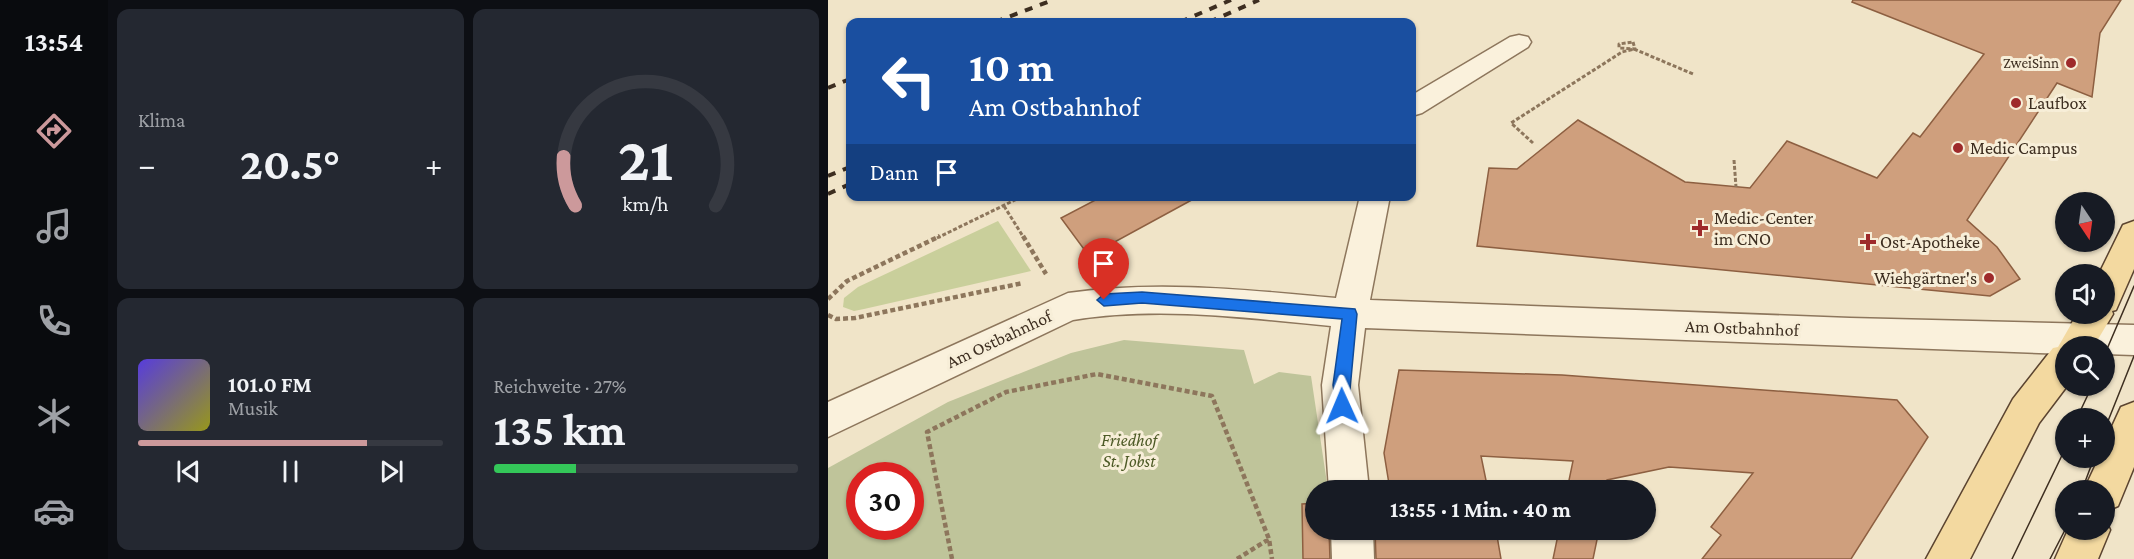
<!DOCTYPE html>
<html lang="de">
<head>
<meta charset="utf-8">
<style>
	:root { --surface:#171b24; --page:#242831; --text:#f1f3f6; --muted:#9ea1a6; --line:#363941; --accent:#cc999b }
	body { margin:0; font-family:"Crimson Pro",serif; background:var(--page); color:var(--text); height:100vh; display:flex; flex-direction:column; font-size:22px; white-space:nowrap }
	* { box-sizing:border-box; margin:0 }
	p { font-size:20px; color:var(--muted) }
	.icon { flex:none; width:33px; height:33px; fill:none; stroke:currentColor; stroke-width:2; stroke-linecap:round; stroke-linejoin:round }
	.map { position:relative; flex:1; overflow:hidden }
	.drawer { display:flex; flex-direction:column; gap:9px; padding:9px; background:#0d0f14; width:720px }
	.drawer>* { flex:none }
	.hud { position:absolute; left:18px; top:18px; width:570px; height:183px; border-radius:12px; box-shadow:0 2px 4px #0004; background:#1a4fa0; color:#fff; overflow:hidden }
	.needle { width:39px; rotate:167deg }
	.buttons { position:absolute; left:1227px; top:192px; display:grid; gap:12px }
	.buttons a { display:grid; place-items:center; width:60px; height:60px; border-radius:50%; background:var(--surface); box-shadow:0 2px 4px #0004; font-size:30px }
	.speed { position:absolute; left:18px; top:462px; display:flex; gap:12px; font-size:30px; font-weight:700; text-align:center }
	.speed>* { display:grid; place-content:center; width:78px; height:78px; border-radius:50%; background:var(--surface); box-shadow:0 2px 4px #0004; line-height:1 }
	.speed .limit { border:9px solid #d22; background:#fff; color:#111 }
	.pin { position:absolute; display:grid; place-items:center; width:51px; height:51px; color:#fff; margin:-62px -26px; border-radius:50% 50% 50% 0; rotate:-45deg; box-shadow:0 0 6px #0007 }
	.pin .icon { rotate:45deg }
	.me { position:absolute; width:66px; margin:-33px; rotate:359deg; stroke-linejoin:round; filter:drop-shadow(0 0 4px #0008) }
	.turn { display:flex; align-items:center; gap:21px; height:126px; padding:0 24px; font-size:27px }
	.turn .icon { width:78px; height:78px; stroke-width:2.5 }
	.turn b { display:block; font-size:42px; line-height:51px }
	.then { display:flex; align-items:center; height:57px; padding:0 24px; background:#0003; gap:12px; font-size:22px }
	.big { font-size:45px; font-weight:700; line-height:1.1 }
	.drawer .tile { flex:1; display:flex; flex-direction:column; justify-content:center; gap:9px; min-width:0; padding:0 21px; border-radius:12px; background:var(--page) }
	.drawer .dial { align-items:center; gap:0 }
	.dial svg { height:156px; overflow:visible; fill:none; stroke:var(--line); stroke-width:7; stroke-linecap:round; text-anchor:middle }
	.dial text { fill:var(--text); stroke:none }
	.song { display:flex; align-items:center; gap:18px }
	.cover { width:72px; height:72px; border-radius:9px; background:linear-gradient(135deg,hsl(250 70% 55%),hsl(60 70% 35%)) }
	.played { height:6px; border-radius:3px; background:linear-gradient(90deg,var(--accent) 75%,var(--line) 75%) }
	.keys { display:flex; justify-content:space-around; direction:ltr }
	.heat { display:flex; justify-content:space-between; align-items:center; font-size:33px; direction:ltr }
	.charge { height:9px; border-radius:4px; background:linear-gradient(90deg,#34c759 27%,var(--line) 0) }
	.drawer .tiles { flex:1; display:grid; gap:9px; grid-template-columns:repeat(2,1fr) }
	.trip { position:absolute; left:477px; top:480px; width:351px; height:60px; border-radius:30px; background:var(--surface); box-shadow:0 2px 4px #0004; font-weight:700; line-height:60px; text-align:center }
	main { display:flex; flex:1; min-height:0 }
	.tab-bar { display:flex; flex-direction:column; width:108px; justify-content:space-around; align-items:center; background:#090b0e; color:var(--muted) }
	.tab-bar .icon { width:42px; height:42px }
	.tab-bar .selected { color:var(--accent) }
	.tab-bar b { font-size:27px; color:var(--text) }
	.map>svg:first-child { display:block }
	.green { fill:#c9cf9b }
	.cemetery { fill:#bfc49a; fill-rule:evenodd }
	.building { fill:#cf9f7d; stroke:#8d5f41; stroke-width:1.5 }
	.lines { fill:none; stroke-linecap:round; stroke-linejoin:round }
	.minor-casing { stroke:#8d765c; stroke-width:3 }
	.major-casing { stroke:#5b4430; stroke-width:3 }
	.path-far1 { stroke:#8d765c; stroke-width:3; stroke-dasharray:4 2; stroke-linecap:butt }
	.path { stroke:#8d765c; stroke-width:4.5; stroke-dasharray:5 3; stroke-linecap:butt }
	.minor { fill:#faf1dc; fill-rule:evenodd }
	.major { fill:#f3d9a0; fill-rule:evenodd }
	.tram { stroke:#3d2e20; stroke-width:1.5 }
	.rail { stroke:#3d2e20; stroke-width:4; stroke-dasharray:8 8; stroke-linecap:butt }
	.route { fill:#1a73e8; stroke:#114b97; stroke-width:1.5 }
	.poi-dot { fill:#9e2a2b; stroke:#f7eed8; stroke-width:2 }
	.labels { text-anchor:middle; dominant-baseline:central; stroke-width:6; stroke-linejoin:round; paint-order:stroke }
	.far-poi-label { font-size:15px; fill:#3d2e20; stroke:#f7eed8; text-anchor:end }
	.poi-label { font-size:18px; fill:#3d2e20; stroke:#f7eed8; text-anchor:start }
	.street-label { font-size:18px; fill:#3d2e20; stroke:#f7eed8 }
	.park-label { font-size:18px; font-style:italic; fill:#4d5a26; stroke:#f7eed8 }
</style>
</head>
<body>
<main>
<nav class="tab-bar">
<b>13:54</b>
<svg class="icon selected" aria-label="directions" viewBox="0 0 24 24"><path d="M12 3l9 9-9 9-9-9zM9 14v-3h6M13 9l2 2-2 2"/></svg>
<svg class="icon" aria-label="music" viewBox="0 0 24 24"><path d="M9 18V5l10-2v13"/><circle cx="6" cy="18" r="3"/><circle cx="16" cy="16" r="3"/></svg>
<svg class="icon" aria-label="phone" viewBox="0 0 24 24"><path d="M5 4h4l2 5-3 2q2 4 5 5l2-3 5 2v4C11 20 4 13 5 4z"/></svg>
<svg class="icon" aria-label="climate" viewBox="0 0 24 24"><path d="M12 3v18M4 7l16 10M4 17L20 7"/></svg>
<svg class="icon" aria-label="car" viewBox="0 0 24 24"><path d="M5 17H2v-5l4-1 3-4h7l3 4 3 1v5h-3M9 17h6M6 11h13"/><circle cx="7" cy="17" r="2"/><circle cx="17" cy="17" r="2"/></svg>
</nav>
<section class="drawer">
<div class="tiles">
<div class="tile"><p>Klima</p>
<div class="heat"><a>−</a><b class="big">20.5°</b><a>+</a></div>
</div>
<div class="tile dial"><svg viewBox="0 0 100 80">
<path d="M14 69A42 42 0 1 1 86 69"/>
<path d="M14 69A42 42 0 0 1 8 44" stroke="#cc999b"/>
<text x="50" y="56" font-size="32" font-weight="700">21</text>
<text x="50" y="72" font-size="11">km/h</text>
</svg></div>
<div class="tile">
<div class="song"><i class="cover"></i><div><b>101.0 FM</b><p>Musik</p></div></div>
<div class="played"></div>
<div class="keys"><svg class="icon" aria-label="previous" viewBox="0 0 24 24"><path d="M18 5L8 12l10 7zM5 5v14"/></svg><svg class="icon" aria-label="pause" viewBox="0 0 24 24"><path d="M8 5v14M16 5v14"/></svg><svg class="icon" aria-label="next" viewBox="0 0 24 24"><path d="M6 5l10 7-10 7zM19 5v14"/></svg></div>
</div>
<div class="tile"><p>Reichweite · 27%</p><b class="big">135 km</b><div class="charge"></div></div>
</div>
</section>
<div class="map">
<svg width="1306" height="559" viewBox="0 0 1306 559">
	<rect width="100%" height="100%" fill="#f0e4c8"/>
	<!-- green -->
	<path class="green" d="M170,221l33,50 -167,38 -10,2 -11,-4 1,-9 14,-11z"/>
	<!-- cemetery -->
	<path class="cemetery" d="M296,340l120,10 10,34 25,-12 32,4 17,114h-12v40h16l2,29h-506v-91l120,-66 123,-49zM32,476h50v50h-50z"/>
	<!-- building -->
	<path class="building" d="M1025,0h268l-21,33 -8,64 -35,-14 -90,137 30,27 23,32 -30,17 -513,-50 12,-78 28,1 61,-49 107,62 65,6 37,-47 90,37 36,-45 7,4 64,-83 -132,-52z
		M275,196h96l-110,60 -28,-38z
		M571,370l163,5 335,25 31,37 -77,122h-149l19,-24 -10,-8 42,-54 -84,-6 -62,13 -2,10h-38l6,-29 -92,-5 7,34h-98l-6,-37z
		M488,503v27h13l1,29h-27l-1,-55z
		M547,530h121l5,29h-125z
		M731,530h40l-6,29h-40z"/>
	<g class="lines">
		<defs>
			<path id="minor" d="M691,35l9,2 3,5 -3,5 -106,66 -10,3v-21l98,-58z
				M532,196h30l-20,104 480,18 284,7v30l-30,-1v-8h-38v8l-27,-1 -674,-25 -7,57 11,105h-40l-7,-105 9,-59c-86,-8 -171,-20 -258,-6l-245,117v-35l240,-109c90,-13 178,-3 268,5z
				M503,530h42l1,29h-42z"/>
			<path id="major" d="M1306,221v48l-18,41 -4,1 1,3 -19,32h-28l1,40 -28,37 -69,136h-44l87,-160 40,-51 5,-1 19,-33h27v-40h-5l24,-49z
				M1306,402v65l-16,39 -14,6v-22h-20l15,-32h5v-14l17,-37z
				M1276,517l6,13 -12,29h-43l13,-29h36z"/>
		</defs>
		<!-- minor casing -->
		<use href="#minor" class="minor-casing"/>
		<!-- major casing -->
		<use href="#major" class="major-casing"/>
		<!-- path-far1 -->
		<path class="path-far1" d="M805,42l2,7 -16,-1v-4z
			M806,49l59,25
			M705,143l-22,-20 111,-71 12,-3
			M906,160l2,27
			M176,206l20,32
			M109,238l86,-42"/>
		<!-- path -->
		<path class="path" d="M195,236l23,38
			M0,299l19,-18 93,-45
			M0,315l8,4 19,-1 168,-35
			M124,559l-25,-127 79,-40 91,-18 115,22 57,143 3,20
			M409,559l32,-20"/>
		<!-- minor -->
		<use href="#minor" class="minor"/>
		<!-- major -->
		<use href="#major" class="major"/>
		<!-- tram -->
		<path class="tram" d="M1276,356l30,-70
			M1249,418l15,-32
			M1276,431l30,-75
			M1254,490l12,-32
			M1184,559l54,-112
			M1222,559l16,-31"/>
		<!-- rail -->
		<path class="rail" d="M167,22l58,-22
			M352,22l51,-22
			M381,22l50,-22
			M0,88l22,-9
			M0,176l22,-9
			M0,194l22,-10"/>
	</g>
	<!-- route -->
	<path class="route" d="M314,292l213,17 2,5 -9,97h-11l-4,-26 9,-66 -200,-16 -38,3 -7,-6 7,-6z"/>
	<!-- markers -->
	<g class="poi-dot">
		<circle cx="1243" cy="63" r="6"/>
		<circle cx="1188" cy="103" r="6"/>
		<circle cx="1130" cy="148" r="6"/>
		<path d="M869 219h6v6h6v6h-6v6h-6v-6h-6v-6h6z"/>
		<path d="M1037 233h6v6h6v6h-6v6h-6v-6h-6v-6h6z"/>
		<circle cx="1161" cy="278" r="6"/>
	</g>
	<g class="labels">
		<!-- far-poi labels -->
		<g class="far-poi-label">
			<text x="1231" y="63">ZweiSinn</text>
		</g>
		<!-- poi labels -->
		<g class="poi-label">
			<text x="1200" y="103">Laufbox</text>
			<text x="1142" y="148">Medic Campus</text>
			<text x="886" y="218">Medic-Center<tspan x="886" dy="21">im CNO</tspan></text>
			<text x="1052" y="242">Ost-Apotheke</text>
			<text x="1149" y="278" text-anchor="end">Wiehgärtner's</text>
		</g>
		<!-- street labels -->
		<g class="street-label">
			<text transform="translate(914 328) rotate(2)">Am Ostbahnhof</text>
			<text transform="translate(171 339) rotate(-25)">Am Ostbahnhof</text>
		</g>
		<!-- park labels -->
		<g class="park-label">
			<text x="301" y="440">Friedhof<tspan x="301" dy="21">St. Jobst</tspan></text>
		</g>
	</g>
</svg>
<div class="buttons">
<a><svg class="needle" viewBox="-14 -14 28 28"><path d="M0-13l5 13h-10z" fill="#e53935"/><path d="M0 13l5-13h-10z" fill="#9ea1a6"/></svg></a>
<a><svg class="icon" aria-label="sound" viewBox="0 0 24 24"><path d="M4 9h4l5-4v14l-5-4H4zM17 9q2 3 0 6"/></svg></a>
<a><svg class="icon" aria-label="search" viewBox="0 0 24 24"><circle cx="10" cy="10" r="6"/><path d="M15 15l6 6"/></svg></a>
<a>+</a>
<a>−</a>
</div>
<div class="speed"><div class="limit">30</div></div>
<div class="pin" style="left:276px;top:300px;background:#d93025"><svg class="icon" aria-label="arrive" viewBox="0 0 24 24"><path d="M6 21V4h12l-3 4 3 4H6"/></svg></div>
<svg class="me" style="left:514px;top:406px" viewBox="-20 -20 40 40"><path d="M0-17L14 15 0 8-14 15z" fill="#1a73e8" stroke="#fff" stroke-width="4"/></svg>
<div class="trip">13:55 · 1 Min. · 40 m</div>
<div class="hud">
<div class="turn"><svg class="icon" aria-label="left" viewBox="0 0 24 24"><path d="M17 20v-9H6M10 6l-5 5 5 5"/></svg><div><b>10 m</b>Am Ostbahnhof</div></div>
<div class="then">Dann<svg class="icon" aria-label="arrive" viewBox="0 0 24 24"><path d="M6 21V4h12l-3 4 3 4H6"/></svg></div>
</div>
</div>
</main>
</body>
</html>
